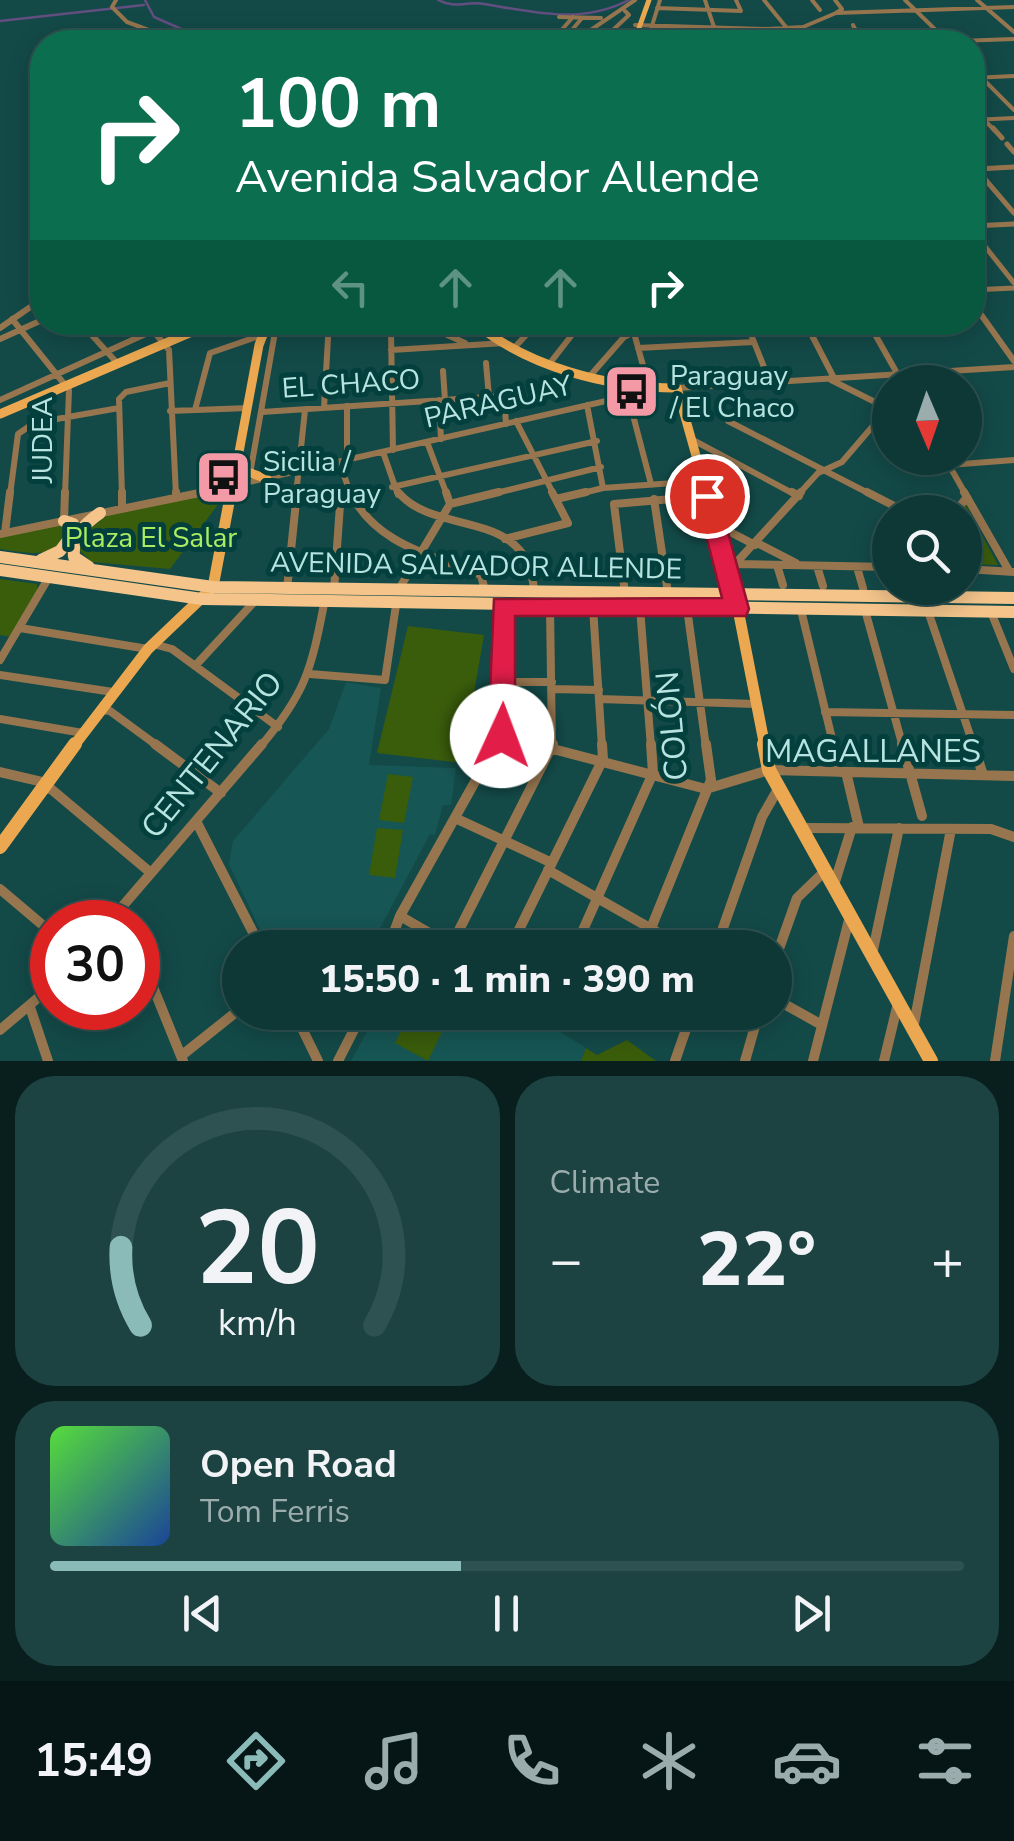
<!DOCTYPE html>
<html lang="en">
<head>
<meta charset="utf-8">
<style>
	:root { --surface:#0e3836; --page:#1c4342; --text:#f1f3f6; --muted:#9bacad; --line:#2e5251; --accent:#8bbbb9 }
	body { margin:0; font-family:"Nunito Sans",sans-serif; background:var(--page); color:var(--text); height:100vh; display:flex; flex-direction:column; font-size:38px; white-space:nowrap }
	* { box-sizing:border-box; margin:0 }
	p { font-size:32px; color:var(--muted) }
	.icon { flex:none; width:55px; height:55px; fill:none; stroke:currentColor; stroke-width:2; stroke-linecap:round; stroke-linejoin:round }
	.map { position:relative; height:1061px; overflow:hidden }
	.details { display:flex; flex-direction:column; gap:15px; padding:15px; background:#081f1e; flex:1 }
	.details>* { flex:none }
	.banner { position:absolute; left:30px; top:30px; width:955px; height:305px; border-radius:40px; box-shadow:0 5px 25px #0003,0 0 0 2px var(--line); background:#0b6e4f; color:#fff; overflow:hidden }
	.needle { width:65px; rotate:178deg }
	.buttons { position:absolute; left:872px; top:365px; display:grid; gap:20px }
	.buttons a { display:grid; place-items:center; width:110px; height:110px; border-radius:50%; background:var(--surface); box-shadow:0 5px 25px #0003,0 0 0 2px var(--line); font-size:50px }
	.speed { position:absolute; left:30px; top:900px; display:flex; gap:20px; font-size:50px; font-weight:700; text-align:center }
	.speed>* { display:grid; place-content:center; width:130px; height:130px; border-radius:50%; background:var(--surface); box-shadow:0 5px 25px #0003,0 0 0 2px var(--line); line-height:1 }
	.speed .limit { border:15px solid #d22; background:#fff; color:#111 }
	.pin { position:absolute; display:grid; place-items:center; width:85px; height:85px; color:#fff; margin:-42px; border:5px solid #fff; border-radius:50%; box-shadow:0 2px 10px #0007 }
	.me { position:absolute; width:110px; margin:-55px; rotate:2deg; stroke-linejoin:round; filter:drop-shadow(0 0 8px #0008) }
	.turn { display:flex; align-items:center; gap:35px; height:210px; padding:0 40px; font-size:45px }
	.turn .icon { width:130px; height:130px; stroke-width:2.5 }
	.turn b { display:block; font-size:70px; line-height:85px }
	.lanes { display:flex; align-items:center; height:95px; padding:0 40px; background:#0003; justify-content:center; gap:50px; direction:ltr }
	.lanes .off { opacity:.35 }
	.big { font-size:75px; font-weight:800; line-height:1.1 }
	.details .tile { flex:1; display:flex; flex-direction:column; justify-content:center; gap:15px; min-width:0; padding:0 35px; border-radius:40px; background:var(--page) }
	.details .dial { align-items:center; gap:0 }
	.dial svg { height:260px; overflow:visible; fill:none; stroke:var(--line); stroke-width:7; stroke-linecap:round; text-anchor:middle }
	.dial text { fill:var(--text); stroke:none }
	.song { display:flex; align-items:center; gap:30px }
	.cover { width:120px; height:120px; border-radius:15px; background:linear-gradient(135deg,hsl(110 70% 55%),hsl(220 70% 35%)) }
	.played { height:10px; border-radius:5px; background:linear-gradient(90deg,var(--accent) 45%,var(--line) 45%) }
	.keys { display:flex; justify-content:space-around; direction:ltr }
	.heat { display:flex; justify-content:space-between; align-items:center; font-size:55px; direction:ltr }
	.details .tiles { flex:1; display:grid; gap:15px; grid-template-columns:1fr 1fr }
	.tile:last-child { grid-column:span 2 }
	.trip { position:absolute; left:222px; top:930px; width:570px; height:100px; border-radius:50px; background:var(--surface); box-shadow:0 5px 25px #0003,0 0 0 2px var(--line); font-weight:800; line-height:100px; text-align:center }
	.tab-bar { display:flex; height:160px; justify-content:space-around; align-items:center; background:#061616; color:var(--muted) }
	.tab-bar .icon { width:70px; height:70px }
	.tab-bar .active { color:var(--accent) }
	.tab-bar b { font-size:45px; color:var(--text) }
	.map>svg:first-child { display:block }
	.built { fill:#165654 }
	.green { fill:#3a5d0b }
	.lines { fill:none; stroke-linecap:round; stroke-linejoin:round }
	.stream { stroke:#624f80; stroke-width:2.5 }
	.minor-far4 { stroke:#97764f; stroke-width:4 }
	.minor-far3 { stroke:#97764f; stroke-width:5 }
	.minor-far2 { stroke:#97764f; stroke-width:6 }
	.minor-far1 { stroke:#97764f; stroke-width:8 }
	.minor { stroke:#97764f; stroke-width:10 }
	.major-far3 { stroke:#eba851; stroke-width:5 }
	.major-far2 { stroke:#eba851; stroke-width:9 }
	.major-far1 { stroke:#eba851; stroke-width:11 }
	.major { stroke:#eba851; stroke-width:14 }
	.highway { stroke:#f4c48b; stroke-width:12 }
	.route { fill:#e11d48; stroke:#92132f; stroke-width:2.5 }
	.labels { text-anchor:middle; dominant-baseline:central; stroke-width:10; stroke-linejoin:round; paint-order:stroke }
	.poi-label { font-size:28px; fill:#b7e4e1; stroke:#03403d; text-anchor:start }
	.street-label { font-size:28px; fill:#b7e4e1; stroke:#03403d }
	.park-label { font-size:28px; fill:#aaec62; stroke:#03403d }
	.near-street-label { font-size:32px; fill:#b7e4e1; stroke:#03403d }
</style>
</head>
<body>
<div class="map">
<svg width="1014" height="1061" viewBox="0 0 1014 1061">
	<rect width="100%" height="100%" fill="#134a48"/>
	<!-- built -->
	<path class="built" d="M346,682l35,6 -12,77 87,3 -5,37h-8l-8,30 -5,-1 -60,113 -108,-13 -33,-70 4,-23 96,-112z
		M377,1013h153l56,35 -5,13h-230z"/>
	<!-- green -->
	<path class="green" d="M228,491l-58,78 -78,-7 -13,-12 2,-14 26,-21z
		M965,503l33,62 -33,-1v-52h-8z
		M61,524l9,5c-13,32 -42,24 -70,20v-13z
		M0,579l37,5v8l-26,45 -11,-2z
		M408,626l76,9 -22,128 -85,-10z
		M388,774l25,3 -9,46 -25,-3z
		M377,828l26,2 -8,48 -26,-3z
		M410,1013h41l-23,48 -33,-18z
		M627,1040l29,21h-75l5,-13 11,7z"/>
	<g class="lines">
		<!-- stream -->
		<path class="stream" d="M145,0l9,17 57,25
			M438,0c17,9 28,1 46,4 50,8 97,21 145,-4
			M0,21l144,-16"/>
		<!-- minor-far4 -->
		<path class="minor-far4" d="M116,0l-4,7 15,15 54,20
			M705,0l10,30
			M764,0l22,27
			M812,0l8,10
			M835,0l7,9 -6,4
			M905,0l43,42
			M977,0l37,32
			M657,8l84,3 -5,-11
			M559,17l42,1
			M635,25l132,4 36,-2 33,-14 178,-6
			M853,25l9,17
			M650,31l74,11
			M828,31l5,11
			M912,38l4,4
			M551,42l22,-25
			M562,42l20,-24
			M573,42l62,-42
			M600,42l29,-27 -4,-4
			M647,42l13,-42
			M930,42l84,-3
			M972,68l42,42
			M972,78l42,-2
			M972,107l23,24
			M972,120l42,-2"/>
		<!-- minor-far3 -->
		<path class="minor-far3" d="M993,128l9,10
			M1007,144l7,8
			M972,164l42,49
			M977,169l37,-2
			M972,226l42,-2
			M972,230l42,53
			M972,290l42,-2"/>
		<!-- minor-far2 -->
		<path class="minor-far2" d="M972,302l42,59
			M12,319l57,71 -4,105
			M80,322l38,42
			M146,322l23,28 7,145
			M419,322l46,21
			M746,322l24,60
			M805,322l29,56
			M868,322l34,60
			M0,328l42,-29
			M391,331l2,119
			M0,339l42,-19
			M515,347l23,-25
			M638,348l116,-6
			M391,350l114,-7
			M486,363l3,34
			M550,363l32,-41
			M443,371l2,29
			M589,377l35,-40 10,-5
			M831,380l54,27
			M677,388l337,-21
			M628,396l23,88
			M0,400l172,-78
			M439,400l2,39
			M587,405l16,83
			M347,406v54l-6,7 10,28
			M324,408l4,-70
			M195,410l15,-57 52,-18
			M170,411l78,-3
			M262,412l242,-16 2,28
			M516,421l38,74
			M728,421l144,74
			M691,439l105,56
			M427,442l20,53
			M383,452l15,43
			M945,458l21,37
			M949,465l65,-5
			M250,474l25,-142 23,-10
			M392,487l205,-46
			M10,495l8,-61 16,-11 85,-15
			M122,495l-3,-96 7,-7 44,-9
			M192,495l458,-104 -19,-69
			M296,495l9,-85
			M488,495l113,-28
			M575,495l28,-7 100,-7
			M798,495l20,-22 24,-11 48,-56"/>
		<!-- minor-far1 -->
		<path class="minor-far1" d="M122,492v17
			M176,492v6
			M350,492c26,53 80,62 131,83l4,16
			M398,492c38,46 132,14 136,100
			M792,492l7,4
			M867,492l39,20
			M964,492l44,77
			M556,499l30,-7
			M654,499l14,94
			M450,504l49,-12
			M955,512l12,-15
			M64,521l1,-29
			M715,524l40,21
			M5,533l5,-41
			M0,534l204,-42
			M505,539l63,-16 -16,-31
			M757,543l39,20
			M735,564l66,-72
			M736,564l154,3
			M777,565l6,20
			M817,566l6,20
			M857,567l6,21
			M965,569l49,3
			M287,589l10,-97
			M399,589l51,-85 -4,-12
			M334,590l6,-85
			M625,593l-11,-89 93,-8
			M550,607l2,140
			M593,607l9,140
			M640,608l11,139
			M687,608l19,139
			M801,610l33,137
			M865,610l38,137
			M928,611l46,136
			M991,612l23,57
			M20,628l128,21
			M153,644l19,5 106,78
			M0,660l49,-83
			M195,666l60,-65
			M310,674l75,6 11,-75
			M0,675l113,17
			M503,682h49
			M552,689l47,1
			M599,699l157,5
			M100,710l10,1 49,36
			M825,712l189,3
			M0,719l83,14
			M501,736l42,11
			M260,747c45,-53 51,-76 64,-143
			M495,747l6,-11 2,-130"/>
		<!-- minor -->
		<path class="minor" d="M155,744l66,49
			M534,744l172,45 63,-19 245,6
			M833,744l7,28
			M902,744l20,72
			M973,744l10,31
			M0,772l47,11
			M846,772l13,55
			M43,788l8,1 100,84
			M455,818l97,45
			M196,821l65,127
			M803,828l188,1 23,8
			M548,870l137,78
			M834,885l18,-58
			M0,889l52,44
			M400,916l52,30
			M109,922l153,-178
			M451,946l102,-202
			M388,948l12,-32 96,-172
			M510,948l93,-189 -1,-15
			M575,948l78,-175 -2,-29
			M643,948l68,-168 -5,-36
			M716,948l46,-131 16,-28
			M138,950l45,111
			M873,950l26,-122
			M775,960l22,-62 28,-27
			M775,999l47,26
			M30,1007l18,54
			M294,1012l24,49
			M567,1012l39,15 11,-15
			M914,1024l37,-195
			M0,1030l52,-44
			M181,1056l59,-47
			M338,1061l25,-49
			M675,1061l17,-49
			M745,1061l14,-49
			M813,1061l37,-145
			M884,1061l14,-58
			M995,1061l19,-125"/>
		<!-- major-far3 -->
		<path class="major-far3" d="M634,42l15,-42"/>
		<!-- major-far2 -->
		<path class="major-far2" d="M474,322c53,45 134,66 203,66l30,107
			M0,414l215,-92
			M239,462l9,10 19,7
			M231,495l28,-150 9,-23"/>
		<!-- major-far1 -->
		<path class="major-far1" d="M706,492l29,102 30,153
			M73,747l75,-98 65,-62 18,-95"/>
		<!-- major -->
		<path class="major" d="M764,744l5,26 162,291
			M0,847l75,-103"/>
		<!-- highway -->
		<path class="highway" d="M64,521l9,3 1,8
			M0,557l213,30 801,11
			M41,560l19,-9 12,-16
			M89,567l-15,-10c-2,-21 10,-33 26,-44
			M0,570l202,29 812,13"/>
	</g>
	<!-- route -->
	<path class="route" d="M707,488l11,8 31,113 -3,7h-231v120l-4,9 -9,4 -10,-4 -4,-9 6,-137 228,-1 -26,-102z"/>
	<!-- icons -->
	<defs>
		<symbol id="bus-square" viewBox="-11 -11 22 22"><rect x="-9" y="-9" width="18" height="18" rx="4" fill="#f49aa6" stroke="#03403d"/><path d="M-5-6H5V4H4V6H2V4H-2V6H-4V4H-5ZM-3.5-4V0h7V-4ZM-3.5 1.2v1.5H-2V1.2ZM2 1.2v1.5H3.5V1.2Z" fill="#111"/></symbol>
	</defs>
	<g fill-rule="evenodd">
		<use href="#bus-square" x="600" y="360" width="63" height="63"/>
		<use href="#bus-square" x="192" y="446" width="63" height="63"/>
	</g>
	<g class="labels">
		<!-- poi labels -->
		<g class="poi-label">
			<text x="670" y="376">Paraguay<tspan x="670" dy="32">/ El Chaco</tspan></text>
			<text x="263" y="462">Sicilia /<tspan x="263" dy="32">Paraguay</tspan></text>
		</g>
		<!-- street labels -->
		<g class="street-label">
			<text transform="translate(351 384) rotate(-4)">EL CHACO</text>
			<text transform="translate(498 402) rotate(-13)">PARAGUAY</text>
			<text transform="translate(43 440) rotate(-90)">JUDEA</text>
			<text transform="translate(476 566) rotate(1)">AVENIDA SALVADOR ALLENDE</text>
		</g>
		<!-- park labels -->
		<g class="park-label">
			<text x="151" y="538">Plaza El Salar</text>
		</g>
		<!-- near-street labels -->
		<g class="near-street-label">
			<text transform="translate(672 726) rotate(-95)">COLÓN</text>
			<text x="873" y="751">MAGALLANES</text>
			<text transform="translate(212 755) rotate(-51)">CENTENARIO</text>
		</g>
	</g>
</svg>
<div class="buttons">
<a><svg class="needle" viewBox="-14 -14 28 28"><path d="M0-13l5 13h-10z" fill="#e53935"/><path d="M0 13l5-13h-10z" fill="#9bacad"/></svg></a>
<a><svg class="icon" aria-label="search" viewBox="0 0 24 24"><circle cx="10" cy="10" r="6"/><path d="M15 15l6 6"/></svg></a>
</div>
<div class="speed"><div class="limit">30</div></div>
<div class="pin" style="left:707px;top:496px;background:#d93025"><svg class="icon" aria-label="arrive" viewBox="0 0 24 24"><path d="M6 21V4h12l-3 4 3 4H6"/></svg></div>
<svg class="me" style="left:502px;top:736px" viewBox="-20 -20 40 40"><circle r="19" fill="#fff"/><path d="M0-13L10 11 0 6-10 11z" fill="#e11d48"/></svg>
<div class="trip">15:50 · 1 min · 390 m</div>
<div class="banner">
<div class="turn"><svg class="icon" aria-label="right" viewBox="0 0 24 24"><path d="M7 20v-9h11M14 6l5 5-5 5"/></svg><div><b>100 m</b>Avenida Salvador Allende</div></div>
<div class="lanes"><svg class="icon off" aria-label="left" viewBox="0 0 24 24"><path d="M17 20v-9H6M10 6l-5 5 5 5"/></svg><svg class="icon off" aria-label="ahead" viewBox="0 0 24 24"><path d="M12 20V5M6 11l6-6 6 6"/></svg><svg class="icon off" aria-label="ahead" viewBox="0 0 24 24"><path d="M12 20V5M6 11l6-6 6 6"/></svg><svg class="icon" aria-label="right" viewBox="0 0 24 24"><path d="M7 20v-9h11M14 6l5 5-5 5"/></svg></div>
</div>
</div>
<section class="details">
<div class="tiles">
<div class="tile dial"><svg viewBox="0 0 100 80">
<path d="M14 69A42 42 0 1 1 86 69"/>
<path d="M14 69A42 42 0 0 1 8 45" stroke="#8bbbb9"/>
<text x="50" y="56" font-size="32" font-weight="700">20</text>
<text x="50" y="72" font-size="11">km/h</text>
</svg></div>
<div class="tile"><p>Climate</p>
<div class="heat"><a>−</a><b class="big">22°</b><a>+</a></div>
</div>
<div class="tile">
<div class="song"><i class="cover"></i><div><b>Open Road</b><p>Tom Ferris</p></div></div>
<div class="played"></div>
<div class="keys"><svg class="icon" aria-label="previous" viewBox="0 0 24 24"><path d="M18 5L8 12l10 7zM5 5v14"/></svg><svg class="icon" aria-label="pause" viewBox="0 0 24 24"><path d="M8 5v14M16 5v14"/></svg><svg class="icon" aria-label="next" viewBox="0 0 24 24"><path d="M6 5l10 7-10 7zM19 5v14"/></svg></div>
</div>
</div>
</section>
<nav class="tab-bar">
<b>15:49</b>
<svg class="icon active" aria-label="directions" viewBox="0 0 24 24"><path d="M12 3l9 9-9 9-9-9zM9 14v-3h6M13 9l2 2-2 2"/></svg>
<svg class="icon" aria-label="music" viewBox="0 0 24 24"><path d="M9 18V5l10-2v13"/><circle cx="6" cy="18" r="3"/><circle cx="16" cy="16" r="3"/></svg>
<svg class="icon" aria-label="phone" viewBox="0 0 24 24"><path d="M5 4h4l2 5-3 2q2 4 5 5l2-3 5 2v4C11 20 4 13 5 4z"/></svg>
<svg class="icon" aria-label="climate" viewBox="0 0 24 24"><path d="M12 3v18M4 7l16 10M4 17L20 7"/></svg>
<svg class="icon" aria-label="car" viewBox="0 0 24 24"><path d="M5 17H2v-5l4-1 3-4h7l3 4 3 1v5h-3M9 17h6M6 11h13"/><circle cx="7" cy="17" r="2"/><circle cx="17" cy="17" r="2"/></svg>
<svg class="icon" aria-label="filters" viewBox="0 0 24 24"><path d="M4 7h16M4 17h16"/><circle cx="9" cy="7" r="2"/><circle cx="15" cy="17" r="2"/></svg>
</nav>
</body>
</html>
